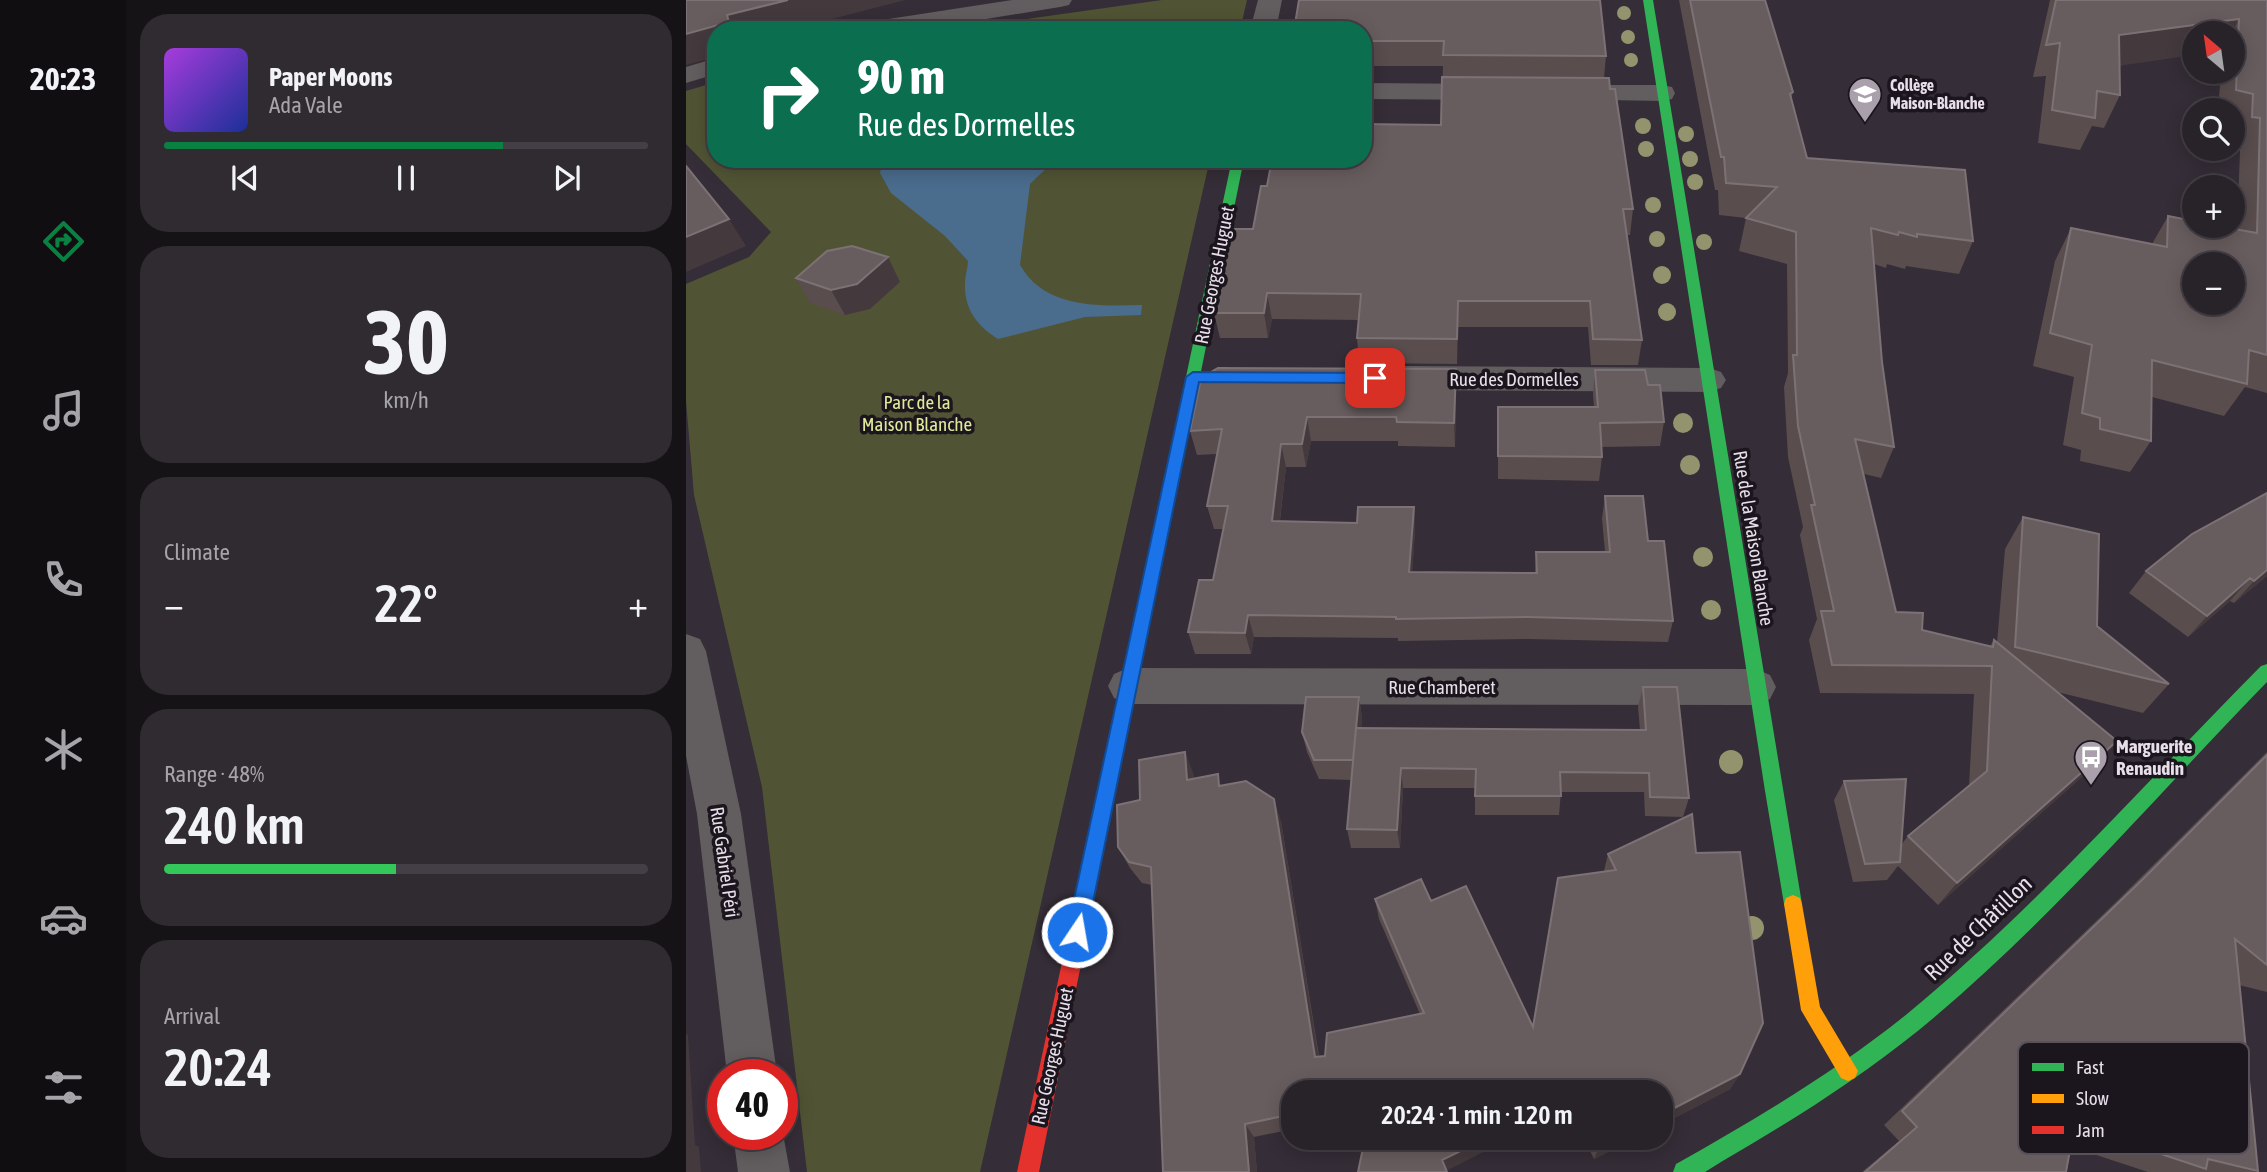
<!DOCTYPE html>
<html lang="en">
<head>
<meta charset="utf-8">
<style>
	:root { --surface:#282229; --page:#302a31; --text:#f1f3f6; --muted:#a5a4a8; --line:#443f46; --accent:#0b8043 }
	body { margin:0; font-family:"Asap Condensed",sans-serif; background:var(--page); color:var(--text); height:100vh; display:flex; flex-direction:column; font-size:26px; white-space:nowrap }
	* { box-sizing:border-box; margin:0 }
	p { font-size:23px; color:var(--muted) }
	.icon { flex:none; width:38px; height:38px; fill:none; stroke:currentColor; stroke-width:2; stroke-linecap:round; stroke-linejoin:round }
	.map { position:relative; flex:1; overflow:hidden }
	.side { display:flex; flex-direction:column; gap:14px; padding:14px; background:#161317; width:560px }
	.side>* { flex:none }
	.top-card { position:absolute; left:21px; top:21px; width:665px; height:147px; border-radius:28px; box-shadow:0 4px 18px #0003,0 0 0 2px var(--line); background:#0b6e4f; color:#fff; overflow:hidden }
	.needle { width:46px; rotate:331deg }
	.controls { position:absolute; left:1496px; top:21px; display:grid; gap:14px }
	.controls a { display:grid; place-items:center; width:63px; height:63px; border-radius:50%; background:var(--surface); box-shadow:0 4px 18px #0003,0 0 0 2px var(--line); font-size:35px }
	.speed { position:absolute; left:21px; top:1059px; display:flex; gap:14px; font-size:35px; font-weight:700; text-align:center }
	.speed>* { display:grid; place-content:center; width:91px; height:91px; border-radius:50%; background:var(--surface); box-shadow:0 4px 18px #0003,0 0 0 2px var(--line); line-height:1 }
	.speed .limit { border:10px solid #d22; background:#fff; color:#111 }
	.pin { position:absolute; display:grid; place-items:center; width:60px; height:60px; color:#fff; margin:-30px; border-radius:14px; box-shadow:0 4px 10px #0006 }
	.me { position:absolute; width:77px; margin:-38px; rotate:12deg; stroke-linejoin:round; filter:drop-shadow(0 0 5px #0008) }
	.turn { display:flex; align-items:center; gap:24px; height:147px; padding:0 35px; font-size:32px }
	.turn .icon { width:91px; height:91px; stroke-width:2.5 }
	.turn b { display:block; font-size:49px; line-height:60px }
	.big { font-size:52px; font-weight:600; line-height:1.1 }
	.side .tile { flex:1; display:flex; flex-direction:column; justify-content:center; gap:10px; min-width:0; padding:0 24px; border-radius:28px; background:var(--page) }
	.side .dial { align-items:center; gap:0 }
	.dial b { font-size:91px; line-height:1 }
	.song { display:flex; align-items:center; gap:21px }
	.cover { width:84px; height:84px; border-radius:10px; background:linear-gradient(135deg,hsl(280 70% 55%),hsl(230 70% 35%)) }
	.played { height:7px; border-radius:4px; background:linear-gradient(90deg,var(--accent) 70%,var(--line) 70%) }
	.keys { display:flex; justify-content:space-around; direction:ltr }
	.heat { display:flex; justify-content:space-between; align-items:center; font-size:38px; direction:ltr }
	.charge { height:10px; border-radius:5px; background:linear-gradient(90deg,#34c759 48%,var(--line) 0) }
	.trip { position:absolute; left:595px; top:1080px; width:392px; height:70px; border-radius:28px; background:var(--surface); box-shadow:0 4px 18px #0003,0 0 0 2px var(--line); font-weight:600; line-height:70px; text-align:center }
	main { display:flex; flex:1; min-height:0 }
	.menu { display:flex; flex-direction:column; width:126px; justify-content:space-around; align-items:center; background:#100e10; color:var(--muted) }
	.menu .icon { width:49px; height:49px }
	.menu .current { color:var(--accent) }
	.menu b { font-size:32px; color:var(--text) }
	.map>svg:first-child { display:block }
	.green { fill:#515434 }
	.water { fill:#4a6c8d }
	.lines { fill:none; stroke-linecap:round; stroke-linejoin:round }
	.street { fill:#625d5e; fill-rule:evenodd }
	.fast { fill:#30b455; fill-rule:evenodd }
	.slow { fill:#ff9f0a; fill-rule:evenodd }
	.jam { fill:#e5322d; fill-rule:evenodd }
	.tree { fill:#93946d }
	.wall { fill:#594d4e }
	.shaded-wall { fill:#443a3e }
	.building { fill:#685d5e; stroke:#7c7174; stroke-width:2; fill-rule:evenodd }
	.route { fill:#1a73e8; stroke:#114b97; stroke-width:2 }
	.labels { text-anchor:middle; dominant-baseline:central; stroke-width:7; stroke-linejoin:round; paint-order:stroke }
	.far-poi-label { font-size:16px; font-weight:bold; fill:#e7dee9; stroke:#1b151d; text-anchor:start }
	.street-label { font-size:19px; fill:#e7dee9; stroke:#1b151d }
	.park-label { font-size:19px; fill:#e0e99a; stroke:#1b151d }
	.poi-label { font-size:19px; font-weight:bold; fill:#e7dee9; stroke:#1b151d; text-anchor:start }
	.near-street-label { font-size:23px; fill:#e7dee9; stroke:#1b151d }
	.key { fill:#1b151d; stroke:#58515a; stroke-width:2 }
	.key-label { font-size:19px; fill:#e7dee9 }
</style>
</head>
<body>
<main>
<nav class="menu">
<b>20:23</b>
<svg class="icon current" aria-label="directions" viewBox="0 0 24 24"><path d="M12 3l9 9-9 9-9-9zM9 14v-3h6M13 9l2 2-2 2"/></svg>
<svg class="icon" aria-label="music" viewBox="0 0 24 24"><path d="M9 18V5l10-2v13"/><circle cx="6" cy="18" r="3"/><circle cx="16" cy="16" r="3"/></svg>
<svg class="icon" aria-label="phone" viewBox="0 0 24 24"><path d="M5 4h4l2 5-3 2q2 4 5 5l2-3 5 2v4C11 20 4 13 5 4z"/></svg>
<svg class="icon" aria-label="climate" viewBox="0 0 24 24"><path d="M12 3v18M4 7l16 10M4 17L20 7"/></svg>
<svg class="icon" aria-label="car" viewBox="0 0 24 24"><path d="M5 17H2v-5l4-1 3-4h7l3 4 3 1v5h-3M9 17h6M6 11h13"/><circle cx="7" cy="17" r="2"/><circle cx="17" cy="17" r="2"/></svg>
<svg class="icon" aria-label="filters" viewBox="0 0 24 24"><path d="M4 7h16M4 17h16"/><circle cx="9" cy="7" r="2"/><circle cx="15" cy="17" r="2"/></svg>
</nav>
<section class="side">
<div class="tile">
<div class="song"><i class="cover"></i><div><b>Paper Moons</b><p>Ada Vale</p></div></div>
<div class="played"></div>
<div class="keys"><svg class="icon" aria-label="previous" viewBox="0 0 24 24"><path d="M18 5L8 12l10 7zM5 5v14"/></svg><svg class="icon" aria-label="pause" viewBox="0 0 24 24"><path d="M8 5v14M16 5v14"/></svg><svg class="icon" aria-label="next" viewBox="0 0 24 24"><path d="M6 5l10 7-10 7zM19 5v14"/></svg></div>
</div>
<div class="tile dial"><b>30</b><p>km/h</p></div>
<div class="tile"><p>Climate</p>
<div class="heat"><a>−</a><b class="big">22°</b><a>+</a></div>
</div>
<div class="tile"><p>Range · 48%</p><b class="big">240 km</b><div class="charge"></div></div>
<div class="tile"><p>Arrival</p><b class="big">20:24</b></div>
</section>
<div class="map">
<svg width="1581" height="1172" viewBox="0 0 1581 1172">
	<rect width="100%" height="100%" fill="#352d37"/>
	<!-- green -->
	<path class="green" d="M476,0h85l-7,30h-292z
		M30,82v77h494l-230,1013h-173l-45,-385 -68,-292 -8,-94v-117l63,-27 22,-25 -85,-88v-53z"/>
	<!-- water -->
	<path class="water" d="M197,159h173l-26,25 -10,81c25,44 79,41 122,40l-1,10 -56,2 -87,22c-21,-13 -34,-30 -33,-56 0,-8 3,-15 3,-22l-23,-25 -54,-43 -11,-20z"/>
	<g class="lines">
		<!-- street -->
		<path class="street" d="M326,0h60l-3,5 -9,2 -141,23h-63l4,-5 9,-3z
			M572,0h24l-6,30h-26z
			M30,58v16l-30,9v-16z
			M677,83l131,1 10,2 3,6 -3,6 -10,2 -131,-1z
			M875,85h101l10,2 3,6 -3,6 -10,2 -111,-2 -3,-6 3,-6z
			M719,366l304,2 12,4 5,8 -5,8 -12,4 -304,-2 -12,-4 -5,-8 5,-8z
			M0,634l14,5 6,12 35,163 36,260h-50l-30,-260 -11,-58z
			M442,668l628,1 14,6 6,12 -6,12 -14,6 -628,-1 -14,-6 -6,-12 6,-12z
			M96,1128l8,44h-52l-5,-38h49z"/>
		<!-- fast -->
		<path class="fast" d="M957,0h10l149,904 -2,6 -7,3 -7,-3 -2,-6 -19,-113z
			M546,159h12l-138,682 -3,6 -6,3 -6,-3 -3,-6z
			M1581,664v18c-114,117 -221,244 -348,348 -62,50 -129,92 -198,132l-16,10h-32l3,-8c80,-45 159,-92 231,-150 128,-105 238,-231 354,-348z"/>
		<!-- slow -->
		<path class="slow" d="M1107,895l7,3 2,6 18,103 38,64 -3,7 -7,3 -7,-3 -40,-68 -17,-106 2,-6z"/>
		<!-- jam -->
		<path class="jam" d="M411,832l6,3 3,6 -67,331h-22l71,-331 3,-6z"/>
	</g>
	<!-- trees -->
	<g class="tree">
		<circle cx="938" cy="13" r="7"/>
		<circle cx="942" cy="37" r="7"/>
		<circle cx="945" cy="60" r="7"/>
		<circle cx="957" cy="126" r="8"/>
		<circle cx="1000" cy="134" r="8"/>
		<circle cx="960" cy="149" r="8"/>
		<circle cx="1004" cy="159" r="8"/>
		<circle cx="1009" cy="182" r="8"/>
		<circle cx="967" cy="205" r="8"/>
		<circle cx="971" cy="239" r="8"/>
		<circle cx="1018" cy="242" r="8"/>
		<circle cx="976" cy="275" r="9"/>
		<circle cx="981" cy="312" r="9"/>
		<circle cx="997" cy="423" r="10"/>
		<circle cx="1004" cy="465" r="10"/>
		<circle cx="1017" cy="557" r="10"/>
		<circle cx="1025" cy="610" r="10"/>
		<circle cx="1045" cy="762" r="12"/>
		<circle cx="1066" cy="928" r="12"/>
	</g>
	<!-- wall -->
	<path class="wall" d="M613,0l307,56 -2,22 6,11 23,120 -3,26h-3l15,105 -4,25h-47l-3,-38h-130l-1,37 -98,-1 -2,-25 2,-18 -87,-1 -4,19h-48l-6,-25 39,-84 14,-43 174,-61 2,-59h-80v-36z
		M993,0h86l28,92 -2,8 16,58 166,83 -14,33 -53,-8 -1,3 -18,-5 -1,4 -12,-4 8,98 12,85 -13,31 -17,-4 32,138 26,18 68,16 4,-6 3,3 8,-94 18,-32 74,109 72,58 -26,29 -86,-21 60,49 -24,26 -155,138 -40,-39 -11,14 -34,2 -19,-82 10,-19 57,64 7,-9 61,-50 5,-92 -154,-1 -11,-53 8,-21 -17,-84 3,-8 -15,-70 -4,-70 4,-14 -1,-109 -48,-13 7,-33 -27,-3 -1,-25h-3z
		M1364,0h217v393l-22,-6 -21,29 -72,-19 -1,44 -21,31 -50,-11 1,-11 -18,-5 11,-68 -41,-11 22,-105 16,-33 81,16 16,-28 69,14 3,-79 -7,-1 1,-24h-1v-16h-15l3,-38h12v-39h-39l-74,33v29l-16,33 -12,-2 -12,24 -42,-7 8,-67 -13,1z
		M110,278l104,4 -30,27 -25,6 -35,-12z
		M909,370l53,15 16,37 -4,24 -59,1 1,10 -3,24 -101,-2v-72h96l-1,-13z
		M770,393l-1,54 -57,-1v-5h-87l-5,26h-20l-6,54 77,2 57,-16 1,23 -3,42 123,1 1,-21h69l-3,-33 3,-23 43,45 25,80 -5,21 -141,-3 -129,2v-3l-144,-1 -3,17h-56l-7,-22 25,-52 10,-51h-9l-7,-23 10,-52 -20,1 -7,-24z
		M1460,571l121,5 -33,27 -4,-2 -42,36 -59,-44z
		M957,687l46,111 -6,19 -38,-1 -1,-24h-83l-2,23h-84v-27h-72l-3,60h-49l-4,-19 5,-49 -33,-1 -12,-27 -5,-20 57,-35 3,21 -1,10 279,2 -2,-23z
		M499,752l9,26 28,7 59,36 38,235h6l95,-42 -41,-95 -4,-20 56,2 102,126 71,-156 4,-17 88,-1 44,221 -10,15 -69,36v-33h-368v37l-39,8 3,35h-94l-11,-287 -10,-2 -12,-15 -12,-21 22,-47z
		M1581,752v240l-28,-7 19,186 -4,1h-106l-70,-23 -9,4 -3,19h-204l37,-31 -15,-16 232,-223z
		M898,1138h52l-42,21z"/>
	<!-- shaded-wall -->
	<path class="shaded-wall" d="M102,0h117l-115,30h-74v27l-30,8v-31l41,-19z
		M1553,19l-7,14h-38v22l-90,13 15,-33z
		M43,219l17,27 -60,26v-35z
		M202,257l12,25 -30,27 -25,6 -14,-25z
		M581,293l5,26 -4,19 -4,-25z
		M772,301v26l-1,37v-25z
		M770,369v24l-1,54 -1,-24z
		M621,417l4,24 -5,26 -4,-23z
		M595,444l5,23 -9,77 -5,-23z
		M728,507l1,23 -4,64 -2,-22z
		M1581,570v6l-33,27 20,-22z
		M1564,578l-20,23 -42,36 19,-21z
		M562,615l6,22 -3,17 -6,-21z
		M673,697l3,21 -5,62 -4,-20z
		M1431,741l-24,26 -155,138 19,-22z
		M499,752l9,23 3,27 -10,-22z
		M715,768l2,20 -3,60 -3,-18z
		M588,799l7,22 40,251 -6,-15z
		M0,1034l2,1 7,110 4,2 2,25h-15z
		M1054,1074l-10,15 -69,36v-10z
		M559,1124l9,13 3,35h-8z
		M801,1138h24l-67,34 -2,-12z
		M931,1138h19l-42,21 5,-12z"/>
	<!-- building -->
	<path class="building" d="M0,0h102l-61,15 2,7 -43,12z
		M613,0h301l6,56 -163,-1 1,-14h-81v-11h-69z
		M1004,0h75l28,92 -3,2 17,64 158,12 8,71 -56,-7v3l-18,-5 -1,3 -27,-7 11,134 12,85 -39,-8 41,173 27,1 -1,17 71,17 1,-7 123,101 -160,142 -49,-47 79,-65 5,-105 -160,-1 -11,-54h13l-23,-106h4l-17,-79 -5,-71h4l-1,-123 -50,-14 31,-31 -51,-4 -2,-26h-3z
		M1370,0h211v355l-18,-5 -2,34 -95,-24 -1,81 -51,-12v-11l-18,-5 10,-68 -42,-12 21,-105 96,19 1,-31 26,5v5h24l39,7 3,-115 -8,-1 1,-23 -17,-4 3,-71 -120,16 1,60 -23,-4 -2,27 -43,-8 8,-67 -14,2zM1508,264h39v39h-39z
		M756,77l167,1 1,11h5l18,120h-10l19,131 -49,-1 -3,-38h-132l-1,38 -100,-1 4,-44 -94,-1 -3,20h-50l17,-84h22l8,-43h6l5,-27h91v-35l78,1z
		M0,166l43,53 -43,18z
		M166,246l36,11 -31,27 -26,6 -35,-12 31,-27z
		M532,368l238,1 -2,54 -57,-1 -1,-5h-89l-5,27h-21l-9,77 85,2 1,-16h56l-5,65 128,1 -1,-21h74l-5,-56h38l5,45h16l9,80 -145,-4 -132,2v-2l-148,-2 -3,18 -57,-1 11,-52h14l15,-74h-21l15,-77 -32,2 11,-53z
		M909,370h50l3,15h12l4,37 -64,1 2,34 -104,-1v-49h100z
		M1581,493v77l-13,11 -4,-3 -43,38 -61,-45 46,-37z
		M1337,517l76,17 -2,92 72,58 -154,-37z
		M957,687h34l12,111 -39,-1 -1,-24 -89,-1 1,24h-86l1,-27 -75,-1 -4,62 -50,-1 9,-101 290,2z
		M620,697h53l-6,63h-39l-12,-28z
		M499,752l2,28 31,-6 1,12 27,-5 28,18 41,258 10,-1 2,-23 97,-20 -49,-114 46,-20 10,22 35,-15 67,141 25,-149 58,-8 -8,-16 84,-40 4,39 44,-1 23,171 -23,51 -79,41v-23h-368v22l-48,10 4,48h-86l-12,-305 -22,-5 -11,-15 -1,-42 23,-5 -1,-40z
		M1581,755v210l-32,-26 23,232 -50,-12 -2,10 -117,-39 -3,14 -14,-5 -6,33h-201l52,-45 -15,-16 239,-230z
		M1220,779l-6,83 -35,2 -21,-83z
		M679,1138h122l-45,22 5,12h-89z
		M909,1138h22l-18,9z"/>
	<!-- route -->
	<path class="route" d="M507,372l182,1 7,5 -7,5 -176,-1 -112,550 -3,7 -7,3 -7,-3 -3,-7 119,-555z"/>
	<!-- icons -->
	<defs>
		<symbol id="school-pin" viewBox="-11 -11 22 30"><path d="M0 17L-7.5 6A9.5 9.5 0 1 1 7.5 6Z" fill="#a9a0ab" stroke="#1b151d"/><path d="M0-5L7-2L0 1L-7-2ZM-4 1L0 2.5L4 1V4Q0 6-4 4Z" fill="#fff"/></symbol>
		<symbol id="bus-pin" viewBox="-11 -11 22 30"><path d="M0 17L-7.5 6A9.5 9.5 0 1 1 7.5 6Z" fill="#a9a0ab" stroke="#1b151d"/><path d="M-5-6H5V4H4V6H2V4H-2V6H-4V4H-5ZM-3.5-4V0h7V-4ZM-3.5 1.2v1.5H-2V1.2ZM2 1.2v1.5H3.5V1.2Z" fill="#fff"/></symbol>
	</defs>
	<g fill-rule="evenodd">
		<use href="#school-pin" x="1160" y="75" width="38" height="52"/>
		<use href="#bus-pin" x="1386" y="738" width="38" height="52"/>
	</g>
	<g class="labels">
		<!-- far-poi labels -->
		<g class="far-poi-label">
			<text x="1204" y="85">Collège<tspan x="1204" dy="18">Maison-Blanche</tspan></text>
		</g>
		<!-- street labels -->
		<g class="street-label">
			<text transform="translate(528 275) rotate(-79)">Rue Georges Huguet</text>
			<text x="828" y="379">Rue des Dormelles</text>
			<text transform="translate(1068 538) rotate(81)">Rue de la Maison Blanche</text>
			<text x="756" y="687">Rue Chamberet</text>
			<text transform="translate(39 862) rotate(82)">Rue Gabriel Péri</text>
			<text transform="translate(366 1056) rotate(-78)">Rue Georges Huguet</text>
		</g>
		<!-- park labels -->
		<g class="park-label">
			<text x="231" y="402">Parc de la<tspan x="231" dy="22">Maison Blanche</tspan></text>
		</g>
		<!-- poi labels -->
		<g class="poi-label">
			<text x="1430" y="746">Marguerite<tspan x="1430" dy="22">Renaudin</tspan></text>
		</g>
		<!-- near-street labels -->
		<g class="near-street-label">
			<text transform="translate(1292 928) rotate(-44)">Rue de Châtillon</text>
		</g>
	</g>
	<!-- legend -->
	<rect x="1332" y="1042" width="231" height="112" rx="10" class="key"/>
	<rect x="1346" y="1063" width="32" height="8" fill="#30b455"/>
	<rect x="1346" y="1094" width="32" height="9" fill="#ff9f0a"/>
	<rect x="1346" y="1126" width="32" height="8" fill="#e5322d"/>
	<g class="key-label">
		<text x="1390" y="1074">Fast</text>
		<text x="1390" y="1105">Slow</text>
		<text x="1390" y="1137">Jam</text>
	</g>
</svg>
<div class="controls">
<a><svg class="needle" viewBox="-14 -14 28 28"><path d="M0-13l5 13h-10z" fill="#e53935"/><path d="M0 13l5-13h-10z" fill="#a5a4a8"/></svg></a>
<a><svg class="icon" aria-label="search" viewBox="0 0 24 24"><circle cx="10" cy="10" r="6"/><path d="M15 15l6 6"/></svg></a>
<a>+</a>
<a>−</a>
</div>
<div class="speed"><div class="limit">40</div></div>
<div class="pin" style="left:689px;top:378px;background:#d93025"><svg class="icon" aria-label="arrive" viewBox="0 0 24 24"><path d="M6 21V4h12l-3 4 3 4H6"/></svg></div>
<svg class="me" style="left:391px;top:932px" viewBox="-20 -20 40 40"><circle r="17" fill="#1a73e8" stroke="#fff" stroke-width="3"/><path d="M0-11L8 9 0 5-8 9z" fill="#fff"/></svg>
<div class="trip">20:24 · 1 min · 120 m</div>
<div class="top-card">
<div class="turn"><svg class="icon" aria-label="right" viewBox="0 0 24 24"><path d="M7 20v-9h11M14 6l5 5-5 5"/></svg><div><b>90 m</b>Rue des Dormelles</div></div>
</div>
</div>
</main>
</body>
</html>
